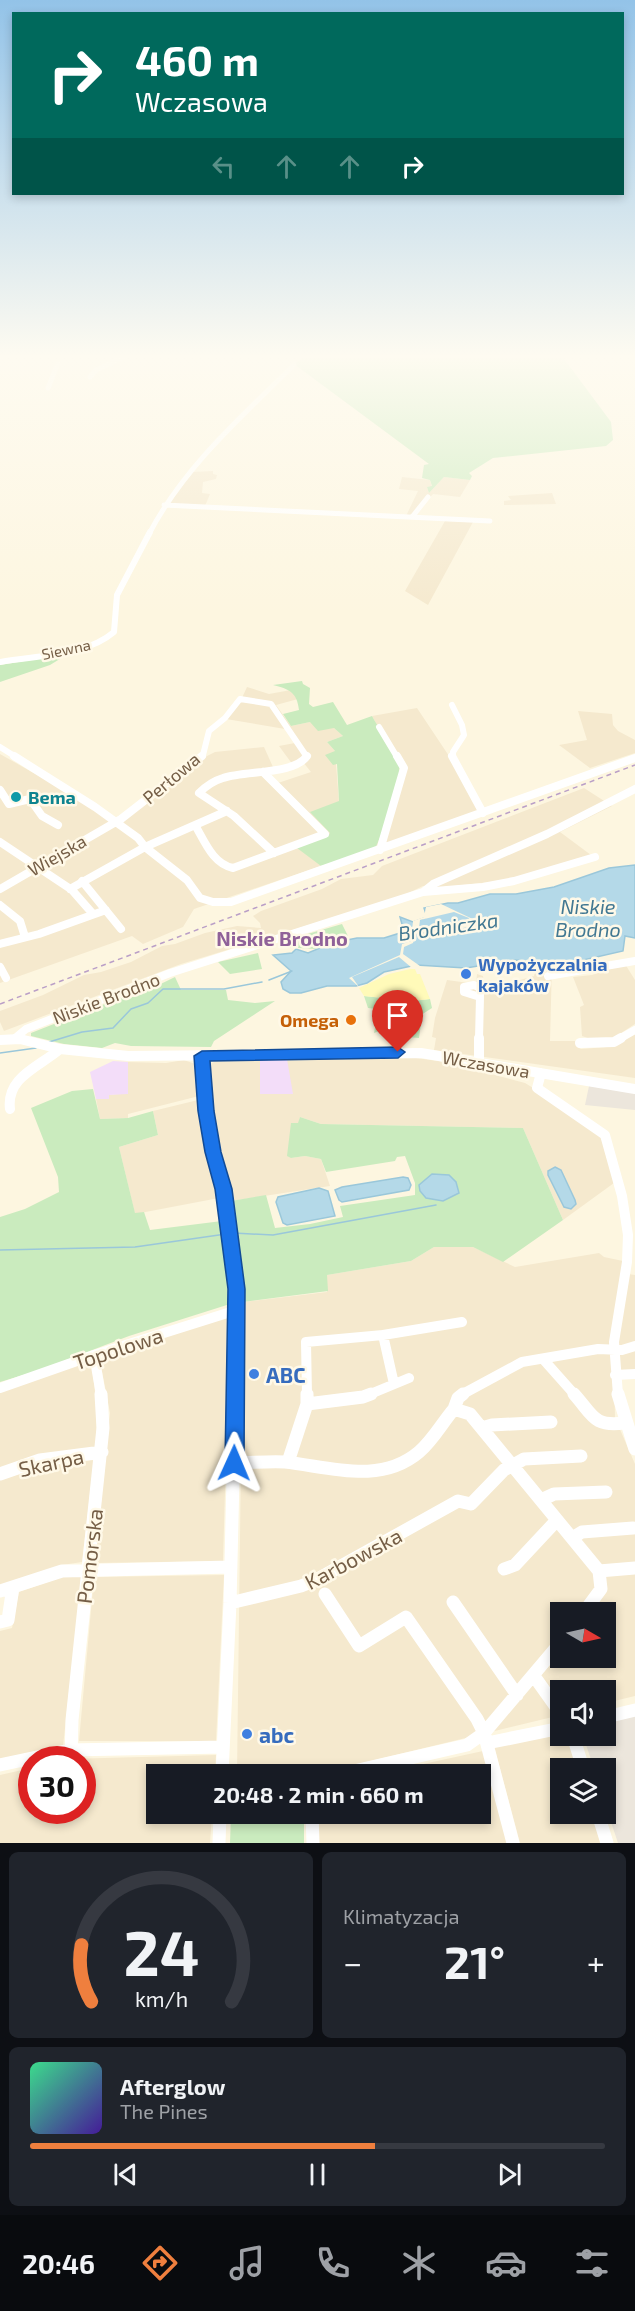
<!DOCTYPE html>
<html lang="pl">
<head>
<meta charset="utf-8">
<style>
	:root { --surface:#171b24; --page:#20242c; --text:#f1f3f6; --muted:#9ea1a6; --line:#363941; --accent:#ef7f3e }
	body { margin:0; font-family:"Exo 2",sans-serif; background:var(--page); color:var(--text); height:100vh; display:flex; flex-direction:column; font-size:22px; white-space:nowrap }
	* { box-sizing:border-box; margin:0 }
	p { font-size:20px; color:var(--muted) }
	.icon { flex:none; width:33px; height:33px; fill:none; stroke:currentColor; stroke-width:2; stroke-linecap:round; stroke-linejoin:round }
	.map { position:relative; height:1843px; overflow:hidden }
	.details { display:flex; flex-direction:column; gap:9px; padding:9px; background:#0d0f14; flex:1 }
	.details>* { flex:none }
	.hud { position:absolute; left:12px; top:12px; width:612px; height:183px; border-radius:0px; box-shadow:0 3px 9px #0003; background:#00695c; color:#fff; overflow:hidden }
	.needle { width:39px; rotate:99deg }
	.buttons { position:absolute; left:550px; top:1602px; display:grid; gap:12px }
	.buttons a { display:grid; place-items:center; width:66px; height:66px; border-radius:0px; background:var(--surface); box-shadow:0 3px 9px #0003; font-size:30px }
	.speed { position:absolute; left:18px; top:1746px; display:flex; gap:12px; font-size:30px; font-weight:700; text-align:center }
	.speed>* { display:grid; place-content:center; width:78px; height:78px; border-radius:50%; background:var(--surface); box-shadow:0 3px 9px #0003; line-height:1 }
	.speed .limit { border:9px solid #d22; background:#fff; color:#111 }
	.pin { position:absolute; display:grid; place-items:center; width:51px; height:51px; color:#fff; margin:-62px -26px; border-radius:50% 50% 50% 0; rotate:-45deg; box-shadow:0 0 6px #0007 }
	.pin .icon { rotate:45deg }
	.me { position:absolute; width:66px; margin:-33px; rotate:1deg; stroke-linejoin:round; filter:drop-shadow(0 0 4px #0008) }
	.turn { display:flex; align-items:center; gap:21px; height:126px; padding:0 24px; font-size:27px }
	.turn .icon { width:78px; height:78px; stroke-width:2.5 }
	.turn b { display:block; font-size:42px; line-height:51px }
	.lanes { display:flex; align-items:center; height:57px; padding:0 24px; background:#0003; justify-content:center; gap:30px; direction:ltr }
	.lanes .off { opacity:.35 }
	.big { font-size:45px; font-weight:700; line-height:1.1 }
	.details .widget { flex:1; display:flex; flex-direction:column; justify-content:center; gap:9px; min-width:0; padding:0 21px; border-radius:9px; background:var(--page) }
	.details .dial { align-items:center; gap:0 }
	.dial svg { height:156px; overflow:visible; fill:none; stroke:var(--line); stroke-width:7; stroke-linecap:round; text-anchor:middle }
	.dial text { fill:var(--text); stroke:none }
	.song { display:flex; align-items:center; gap:18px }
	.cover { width:72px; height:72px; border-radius:9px; background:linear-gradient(135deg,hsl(150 70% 55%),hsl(260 70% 35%)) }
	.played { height:6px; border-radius:3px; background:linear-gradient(90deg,var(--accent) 60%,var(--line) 60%) }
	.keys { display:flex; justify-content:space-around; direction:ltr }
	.heat { display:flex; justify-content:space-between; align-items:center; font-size:33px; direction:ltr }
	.details .tiles { flex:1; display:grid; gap:9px; grid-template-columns:1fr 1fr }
	.widget:last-child { grid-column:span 2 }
	.trip { position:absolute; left:146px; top:1764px; width:345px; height:60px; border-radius:0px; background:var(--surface); box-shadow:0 3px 9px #0003; font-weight:700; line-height:60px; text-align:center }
	.menu { display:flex; height:96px; justify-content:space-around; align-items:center; background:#090b0e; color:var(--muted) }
	.menu .icon { width:42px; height:42px }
	.menu .on { color:var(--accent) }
	.menu b { font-size:27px; color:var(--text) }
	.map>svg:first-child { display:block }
	.residential { fill:#f5e9ce; fill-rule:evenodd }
	.industrial { fill:#ece6dc }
	.education { fill:#f3ddf9 }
	.green { fill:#caebbe }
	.sand { fill:#fffab9 }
	.water { fill:#b4d9e8; stroke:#9ac7da; stroke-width:1.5 }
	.pier { fill:#fdf6e0; fill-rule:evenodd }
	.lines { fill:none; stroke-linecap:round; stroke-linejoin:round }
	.stream { stroke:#9ac7da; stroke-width:1.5 }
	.minor-far4 { stroke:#fff; stroke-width:5 }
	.minor-far3 { stroke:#fff; stroke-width:6 }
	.minor-far2 { stroke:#fff; stroke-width:8 }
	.minor-far1 { stroke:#fff; stroke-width:10 }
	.minor { stroke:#fff; stroke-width:13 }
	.rail { stroke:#ba9fc7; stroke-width:1.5; stroke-dasharray:5 4; stroke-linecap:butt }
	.route { fill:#1a73e8; stroke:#114b97; stroke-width:1.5 }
	.culture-dot { fill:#0f9aa8; stroke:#fff9e8; stroke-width:2 }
	.shop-dot { fill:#3f7fe0; stroke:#fff9e8; stroke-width:2 }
	.food-dot { fill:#e8710a; stroke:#fff9e8; stroke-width:2 }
	.labels { text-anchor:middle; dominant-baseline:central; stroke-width:5; stroke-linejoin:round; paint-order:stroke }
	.far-street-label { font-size:15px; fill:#755e46; stroke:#fff9e8 }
	.street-label { font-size:18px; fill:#755e46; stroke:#fff9e8 }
	.culture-label { font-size:18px; font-weight:bold; fill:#0d838f; stroke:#fff9e8; text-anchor:start }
	.shop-label { font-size:18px; font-weight:bold; fill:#366cbe; stroke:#fff9e8; text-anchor:start }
	.food-label { font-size:18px; font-weight:bold; fill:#c56008; stroke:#fff9e8; text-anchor:end }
	.water-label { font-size:20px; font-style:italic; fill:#427892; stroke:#fff9e8 }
	.neighbourhood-label { font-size:20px; font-weight:bold; fill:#8f6199; stroke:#fff9e8 }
	.near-street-label { font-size:21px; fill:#755e46; stroke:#fff9e8 }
	.near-shop-label { font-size:21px; font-weight:bold; fill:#366cbe; stroke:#fff9e8; text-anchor:start }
</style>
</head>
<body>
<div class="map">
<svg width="635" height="1843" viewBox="0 0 635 1843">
	<rect width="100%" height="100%" fill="#fdf6e0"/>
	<!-- residential -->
	<path class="residential" d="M213,471v3l4,1 -1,4 -13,3 -1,11 8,1 -5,12 -37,-3 25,-31z
		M402,477l28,3 2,7h-5l2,6 15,-16 26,3 -10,17 -27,-3 -19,22h-8l12,-25 -19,-2z
		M552,493l4,11 -52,1v-4l7,-1 -3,-4z
		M445,521l28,1 -45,83 -23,-14z
		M247,687l22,7 22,-4 7,9 -22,6 15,21 19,-4 24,6 9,8 -16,6 8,9 4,51 -18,64 -127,43 -11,18 -40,17 -11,-8 -132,47v-229l60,34 56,37 89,-68 10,-5 49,-5 9,20 -10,4 12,13 36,-12 -8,-10 -10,3 -14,-19 16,-3 -10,-14 -59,-10 15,-19z
		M417,708l44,66 17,38 -104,38 25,-85 -27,-49z
		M578,711l34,3 1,11 5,6 17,9v13l-45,15 -31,-23 28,-5z
		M584,788l28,18 -52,26 31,23 -81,25 -76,8 -11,-2 -25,12 -217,66 -177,67 -4,-9v-11l43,-16 41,-20 17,-3 30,-10 31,-16 13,-2 30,-11 32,-7 24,2 -1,-5 -7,-7 8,-5 61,-22 19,-10 32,-4 9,-9z
		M552,963l-2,78h25l2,6 4,2 26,-2 28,-13v44l-201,-28 2,-12 -4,-1 3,-19 12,-38 29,4 1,-10 6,2 1,7 22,1 28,-8 3,-12z
		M625,964l10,16v44l-23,15 -16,2 -14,-5 -2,-29 4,-2 -11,-28 19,-2z
		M416,1058l29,4 80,21 57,35 19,19 13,46 -51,37 -40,-92 -202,-4 -21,-7 -9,41 14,-2 16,3 9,27 -99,15 -14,-54 -9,-82 10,-5z
		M184,1060l11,4 4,32 -71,18v4l-28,1 -4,-20h12l1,-4 19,-2v-31l38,1z
		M198,1100l5,38 16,60 -84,16 -16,-67 39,-12 -5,-24z
		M434,1247h39l42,20 84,-14 5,4 19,4 -10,60 2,97 20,46v232l-29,7v-13h-45v25l-244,59h-80l6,-472 84,-10v-17l84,-14zM561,1612h45v46h-45z
		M628,1274l7,1v97l-17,1 -2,-18z
		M222,1316l8,2 -7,243 -128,2 15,-150 -10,-52 4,-5z
		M84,1363l8,3 5,44 -1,38 -96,20v-77z
		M94,1460l-12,102 -20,3 -62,21v-106l45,-14z
		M224,1575l-8,166h-137l15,-164z
		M62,1577h20l-19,169 -63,14v-129l12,-3 7,-36z
		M561,1731v5h7l12,32h-19v46h33l9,29h-83l-26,-97z
		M483,1751l25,92h-189v-29h161v-40h-103z
		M216,1755l-1,19h-59v40h56l-2,29h-210v-68l31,-7 1,42h50v-50l-15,-1z"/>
	<!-- industrial -->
	<path class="industrial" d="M589,1086l46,7v17l-50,-5z
		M635,1714v129h-17l-12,-36v-39h-12l-11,-32h23v-15z"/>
	<!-- education -->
	<path class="education" d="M287,1059l6,35h-33v-34z
		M113,1061l15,1v32l-19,1v4h-13l-6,-27z"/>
	<!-- green -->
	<path class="green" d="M307,356h255l49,66 2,18 -7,6 -113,12 -24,15 3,3 -2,4 -26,-3 -15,16 -2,-6 5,-1 -2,-6 -8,-2 2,-13 5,-1 -135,-100z
		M68,654l-18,11 -50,17v-17z
		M302,681l1,3 7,4 -1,16 4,3 20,-5 14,23 25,-9c7,13 24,36 27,49 3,15 -17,72 -25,85l-53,16 -24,-18 31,-12 2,-3 -20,-21 29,-11 -2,-37 -4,1 -8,-10 10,-4 -8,-9 16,-6 -9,-8 -16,3 -8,-9 -19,4 -8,-12 16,-4c-2,-18 -10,-21 -26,-25z
		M342,924l6,12 -1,4 -18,2 -12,7 -35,-2 -2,-5z
		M258,953l4,16 -32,5 -12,-12z
		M175,977l6,13h45l2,10 27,3 20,-2 -61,40 -3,6 -80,-1 -16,-3 -13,5 -38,-4 -33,-8v-3l94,-37 9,1z
		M364,996l48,5 18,-2 2,9 -11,7 -53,-7z
		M378,1012l44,4 -3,22 -38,-3 1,-5 -8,3z
		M93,1089l7,30 28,-1 25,-7 5,24 -39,12 16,66 9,-1 6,18 72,-9 8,83 -101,32 -89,34 -40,12v-165l25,-8 34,-17 -1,-15 -27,-69 41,-17z
		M300,1117l21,7 202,4 40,92 -60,42 -30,-15h-39l-23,14 -84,14 1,16 -85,11 -12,-101 35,-6 9,33 35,-4 33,-7 -3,-11 75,-11v-12l-10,-27 -8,1 -2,4 -69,11 -5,-13 -16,-3 -14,2 -4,-2 4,-33h7z
		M231,1814h73v29h-74z"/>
	<!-- sand -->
	<path class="sand" d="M410,969h5l2,5h3l10,25 -18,2 -48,-5 -5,-8 30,-14z"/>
	<!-- water -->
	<path class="water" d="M635,865v73l-10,-2 -2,15 -44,10 -31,2 -34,-3 -48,8 -50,-3 -32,7 -17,11 -11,3h-29l-26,7h-11l-7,-4 -2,-7 10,-11 -18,-16 19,-2 4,-4 12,4 24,-10 25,-5h27l16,-5 3,-5 -3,-11 13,5 14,-5 -3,-9 24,-5h10l32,-9h26l38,-7 55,-19z
		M555,1167l6,3 14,30 1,4 -5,5 -7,-2 -16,-32v-4z
		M432,1174l17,1 7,7 3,11 -16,8 -17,-3 -6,-7 -1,-6z
		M403,1177l5,1 3,7 -2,5 -67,12 -3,-2 -4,-10 7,-3z
		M319,1188l9,3 7,25 -48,9 -4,-2 -7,-21 2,-5z"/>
	<!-- pier -->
	<path class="pier" d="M441,904l40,19 -32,9 -14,-4 -20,6 -2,9 -9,4 -1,7 17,12 -8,2 -13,-11 -47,20 7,10 -10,-9 51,-23 2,-11 9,-3 2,-20 11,-4 2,-10zM454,912l15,6 1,3 -22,7 -10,-3 -19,3 1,-8z"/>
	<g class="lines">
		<!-- stream -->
		<path class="stream" d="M269,980l23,-9
			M49,1042l33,-10 31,-4 18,-19 17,-6 15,-14h61l38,-7
			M0,1053l36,-5
			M234,1233l39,2 163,-30
			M0,1250l135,-3 91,-13"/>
		<!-- minor-far4 -->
		<path class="minor-far4" d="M0,357l3,-1
			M90,377l6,-7 30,-14
			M48,388l10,-25
			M164,505l326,16
			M412,517l16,-20
			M149,534c35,-67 92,-117 145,-169"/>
		<!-- minor-far3 -->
		<path class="minor-far3" d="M0,662c36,-7 85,-5 114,-30l3,-37 33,-63
			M452,705l10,20 2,10 -11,17v5
			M379,727l18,30
			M0,747l16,10
			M200,757l3,-2 6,-24 16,-13 15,-19 31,5 36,53"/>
		<!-- minor-far2 -->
		<path class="minor-far2" d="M14,756l81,51 43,31 7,9 42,33 13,18 13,4h18l404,-144
			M452,756l31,57
			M0,790l9,14 21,-5 12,17 16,9
			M195,825c10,17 18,39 38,43l92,-34 -62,-62
			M0,842l72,48 21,24
			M380,850l24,-82 -7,-12
			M274,853l-40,-37 -35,-23c7,-7 14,-12 24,-15 22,-8 71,-3 84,-22
			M82,881l39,48
			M0,889l121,-70 81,-63
			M70,889l75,-42 82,-36
			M423,892l10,-8 114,-50 88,-45
			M0,905l20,16 5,16
			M0,944l39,-10 67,-24
			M0,967l6,11
			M548,976l87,-15
			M474,985l6,3v9l-16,-5v-5z
			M14,1039l12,-10 144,-56 253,-81 60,-5 31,-6 81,-24
			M14,1039h7
			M479,1039l1,-42
			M619,1039l16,-9"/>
		<!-- minor-far1 -->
		<path class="minor-far1" d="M0,1040l20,-1 40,10 68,7 293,-3 214,36
			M580,1043l34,-1 7,-4
			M202,1056l4,55 23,116 8,83 -2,85
			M479,1062v-24
			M541,1073l-4,15 68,47 17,61 6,39 -1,27 -13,80 4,53
			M10,1109c-4,-32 29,-42 50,-60
			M383,1335l11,49
			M94,1355l7,40
			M543,1359l32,36
			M615,1375l20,-1
			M0,1388l94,-33 143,-45
			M307,1395l-1,-53 77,-7 79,-13
			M368,1395l41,-17
			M461,1395l61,-33 76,-13 24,1 13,-4"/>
		<!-- minor -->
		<path class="minor" d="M574,1394c19,21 19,33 50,29
			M618,1394l17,55
			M307,1404l56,-7 8,-3
			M454,1409l4,-11 5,-4
			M482,1428l10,-3 59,-3
			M288,1462l19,-58v-10
			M234,1463c17,0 34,-2 51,-1 45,5 95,23 134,-10 14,-12 23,-29 35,-43l16,5 129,157 2,18 -17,23
			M0,1474l40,-14 62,-8
			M541,1500l13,-6 52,-2
			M572,1538l10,-6 51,-4
			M504,1569l11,-4 42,-45
			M599,1571l36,-3
			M0,1591l62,-20 169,-4
			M325,1594l34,52 47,-29 71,102 7,14 77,-91
			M453,1602l64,93
			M230,1603l71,-17 15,-6 142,-79 13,3 33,-34 20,-11 57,-3
			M0,1622l8,-2 5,-33
			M534,1676l27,38
			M606,1717l29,-7
			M573,1736l10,32
			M487,1743l74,-15
			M71,1758l1,-38 31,-292 -2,-34
			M0,1765l70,-15 153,-3
			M222,1774l8,-171 5,-209
			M341,1774l126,-29 17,-12 29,110
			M312,1814l1,29
			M598,1814l9,29
			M219,1843l1,-29"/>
		<!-- rail -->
		<path class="rail" d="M0,1004l635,-239"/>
	</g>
	<!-- sky -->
	<linearGradient id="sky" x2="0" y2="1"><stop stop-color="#93c3e8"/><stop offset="0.58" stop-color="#fefbf1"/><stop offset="1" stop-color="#fefbf1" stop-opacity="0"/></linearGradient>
	<rect width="635" height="614" fill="url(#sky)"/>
	<!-- route -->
	<path class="route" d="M398,1047l7,5 -7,6 -188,3 4,50 7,41 11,37 13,100 -1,174 -3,6 -7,3 -6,-3 -3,-6 3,-174 -13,-100 -10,-37 -7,-41 -4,-55 8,-5z"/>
	<!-- markers -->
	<circle class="culture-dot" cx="16" cy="797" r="6"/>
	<g class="shop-dot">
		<circle cx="466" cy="974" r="6"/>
		<circle cx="254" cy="1374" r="6"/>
		<circle cx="247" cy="1734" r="6"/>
	</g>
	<circle class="food-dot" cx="351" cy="1020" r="6"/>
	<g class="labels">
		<!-- far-street labels -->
		<g class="far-street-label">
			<text transform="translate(66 649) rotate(-12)">Siewna</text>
		</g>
		<!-- street labels -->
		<g class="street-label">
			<text transform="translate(171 778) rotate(-40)">Perłowa</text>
			<text transform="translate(57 855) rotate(-30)">Wiejska</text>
			<text transform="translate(106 998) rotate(-21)">Niskie Brodno</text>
			<text transform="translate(486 1064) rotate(10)">Wczasowa</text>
		</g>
		<!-- culture labels -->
		<g class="culture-label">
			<text x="28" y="797">Bema</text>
		</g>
		<!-- shop labels -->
		<g class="shop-label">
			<text x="478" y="964">Wypożyczalnia<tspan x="478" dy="21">kajaków</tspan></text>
		</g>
		<!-- food labels -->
		<g class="food-label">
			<text x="339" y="1020">Omega</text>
		</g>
		<!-- water labels -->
		<g class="water-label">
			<text x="588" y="906">Niskie<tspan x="588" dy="23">Brodno</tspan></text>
			<text transform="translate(448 926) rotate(-8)">Brodniczka</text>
		</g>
		<!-- neighbourhood labels -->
		<g class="neighbourhood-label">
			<text x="282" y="938">Niskie Brodno</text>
		</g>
		<!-- near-street labels -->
		<g class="near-street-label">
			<text transform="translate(118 1348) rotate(-18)">Topolowa</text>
			<text transform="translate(51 1462) rotate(-12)">Skarpa</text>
			<text transform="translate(89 1556) rotate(-83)">Pomorska</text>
			<text transform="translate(353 1558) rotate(-28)">Karbowska</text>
		</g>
		<!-- near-shop labels -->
		<g class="near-shop-label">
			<text x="266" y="1374">ABC</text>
			<text x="259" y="1734">abc</text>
		</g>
	</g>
</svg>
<div class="buttons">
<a><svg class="needle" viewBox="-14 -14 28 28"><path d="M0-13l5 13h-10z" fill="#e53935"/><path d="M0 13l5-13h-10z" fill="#9ea1a6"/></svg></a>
<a><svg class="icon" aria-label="sound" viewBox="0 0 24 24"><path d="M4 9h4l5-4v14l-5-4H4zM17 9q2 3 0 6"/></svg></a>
<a><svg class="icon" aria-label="layers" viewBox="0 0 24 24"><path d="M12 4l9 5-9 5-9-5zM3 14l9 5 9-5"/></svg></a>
</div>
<div class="speed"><div class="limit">30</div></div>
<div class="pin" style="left:398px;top:1052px;background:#d93025"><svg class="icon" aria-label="arrive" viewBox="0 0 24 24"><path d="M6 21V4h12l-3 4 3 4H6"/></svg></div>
<svg class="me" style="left:234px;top:1463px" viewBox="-20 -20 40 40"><path d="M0-17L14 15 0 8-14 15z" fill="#1a73e8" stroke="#fff" stroke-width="4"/></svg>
<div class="trip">20:48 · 2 min · 660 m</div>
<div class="hud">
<div class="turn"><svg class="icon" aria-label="right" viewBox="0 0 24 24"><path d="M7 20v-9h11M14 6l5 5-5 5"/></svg><div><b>460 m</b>Wczasowa</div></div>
<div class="lanes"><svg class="icon off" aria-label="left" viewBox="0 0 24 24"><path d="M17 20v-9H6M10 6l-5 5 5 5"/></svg><svg class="icon off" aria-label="ahead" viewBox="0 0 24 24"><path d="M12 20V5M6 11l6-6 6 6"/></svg><svg class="icon off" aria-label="ahead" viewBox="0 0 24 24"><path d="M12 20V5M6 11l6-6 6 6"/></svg><svg class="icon" aria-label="right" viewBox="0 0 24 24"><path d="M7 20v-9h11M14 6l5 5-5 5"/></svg></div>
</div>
</div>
<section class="details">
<div class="tiles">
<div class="widget dial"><svg viewBox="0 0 100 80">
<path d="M14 69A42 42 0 1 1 86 69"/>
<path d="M14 69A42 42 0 0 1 9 40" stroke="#ef7f3e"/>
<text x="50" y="56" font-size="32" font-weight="700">24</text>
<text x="50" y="72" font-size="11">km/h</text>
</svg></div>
<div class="widget"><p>Klimatyzacja</p>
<div class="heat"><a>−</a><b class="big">21°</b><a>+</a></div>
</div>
<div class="widget">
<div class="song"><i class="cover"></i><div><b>Afterglow</b><p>The Pines</p></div></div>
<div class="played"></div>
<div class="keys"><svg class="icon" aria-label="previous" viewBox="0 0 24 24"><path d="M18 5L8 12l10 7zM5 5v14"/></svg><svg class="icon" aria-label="pause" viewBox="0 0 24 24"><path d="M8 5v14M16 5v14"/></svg><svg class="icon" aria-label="next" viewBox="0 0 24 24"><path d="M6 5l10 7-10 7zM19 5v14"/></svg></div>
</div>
</div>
</section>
<nav class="menu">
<b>20:46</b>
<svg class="icon on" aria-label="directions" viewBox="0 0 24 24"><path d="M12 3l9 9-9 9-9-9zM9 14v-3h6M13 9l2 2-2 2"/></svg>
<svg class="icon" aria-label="music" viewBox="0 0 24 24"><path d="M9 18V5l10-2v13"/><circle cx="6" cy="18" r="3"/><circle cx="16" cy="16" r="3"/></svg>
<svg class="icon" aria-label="phone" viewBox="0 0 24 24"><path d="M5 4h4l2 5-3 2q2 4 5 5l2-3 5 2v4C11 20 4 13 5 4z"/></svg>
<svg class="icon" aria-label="climate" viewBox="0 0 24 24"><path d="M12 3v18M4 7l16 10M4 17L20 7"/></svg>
<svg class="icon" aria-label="car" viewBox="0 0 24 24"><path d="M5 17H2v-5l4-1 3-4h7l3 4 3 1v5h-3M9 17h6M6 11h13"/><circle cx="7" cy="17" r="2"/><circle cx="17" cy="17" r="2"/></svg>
<svg class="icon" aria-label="filters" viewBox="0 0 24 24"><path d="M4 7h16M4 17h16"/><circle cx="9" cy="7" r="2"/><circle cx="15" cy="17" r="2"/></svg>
</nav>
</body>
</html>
